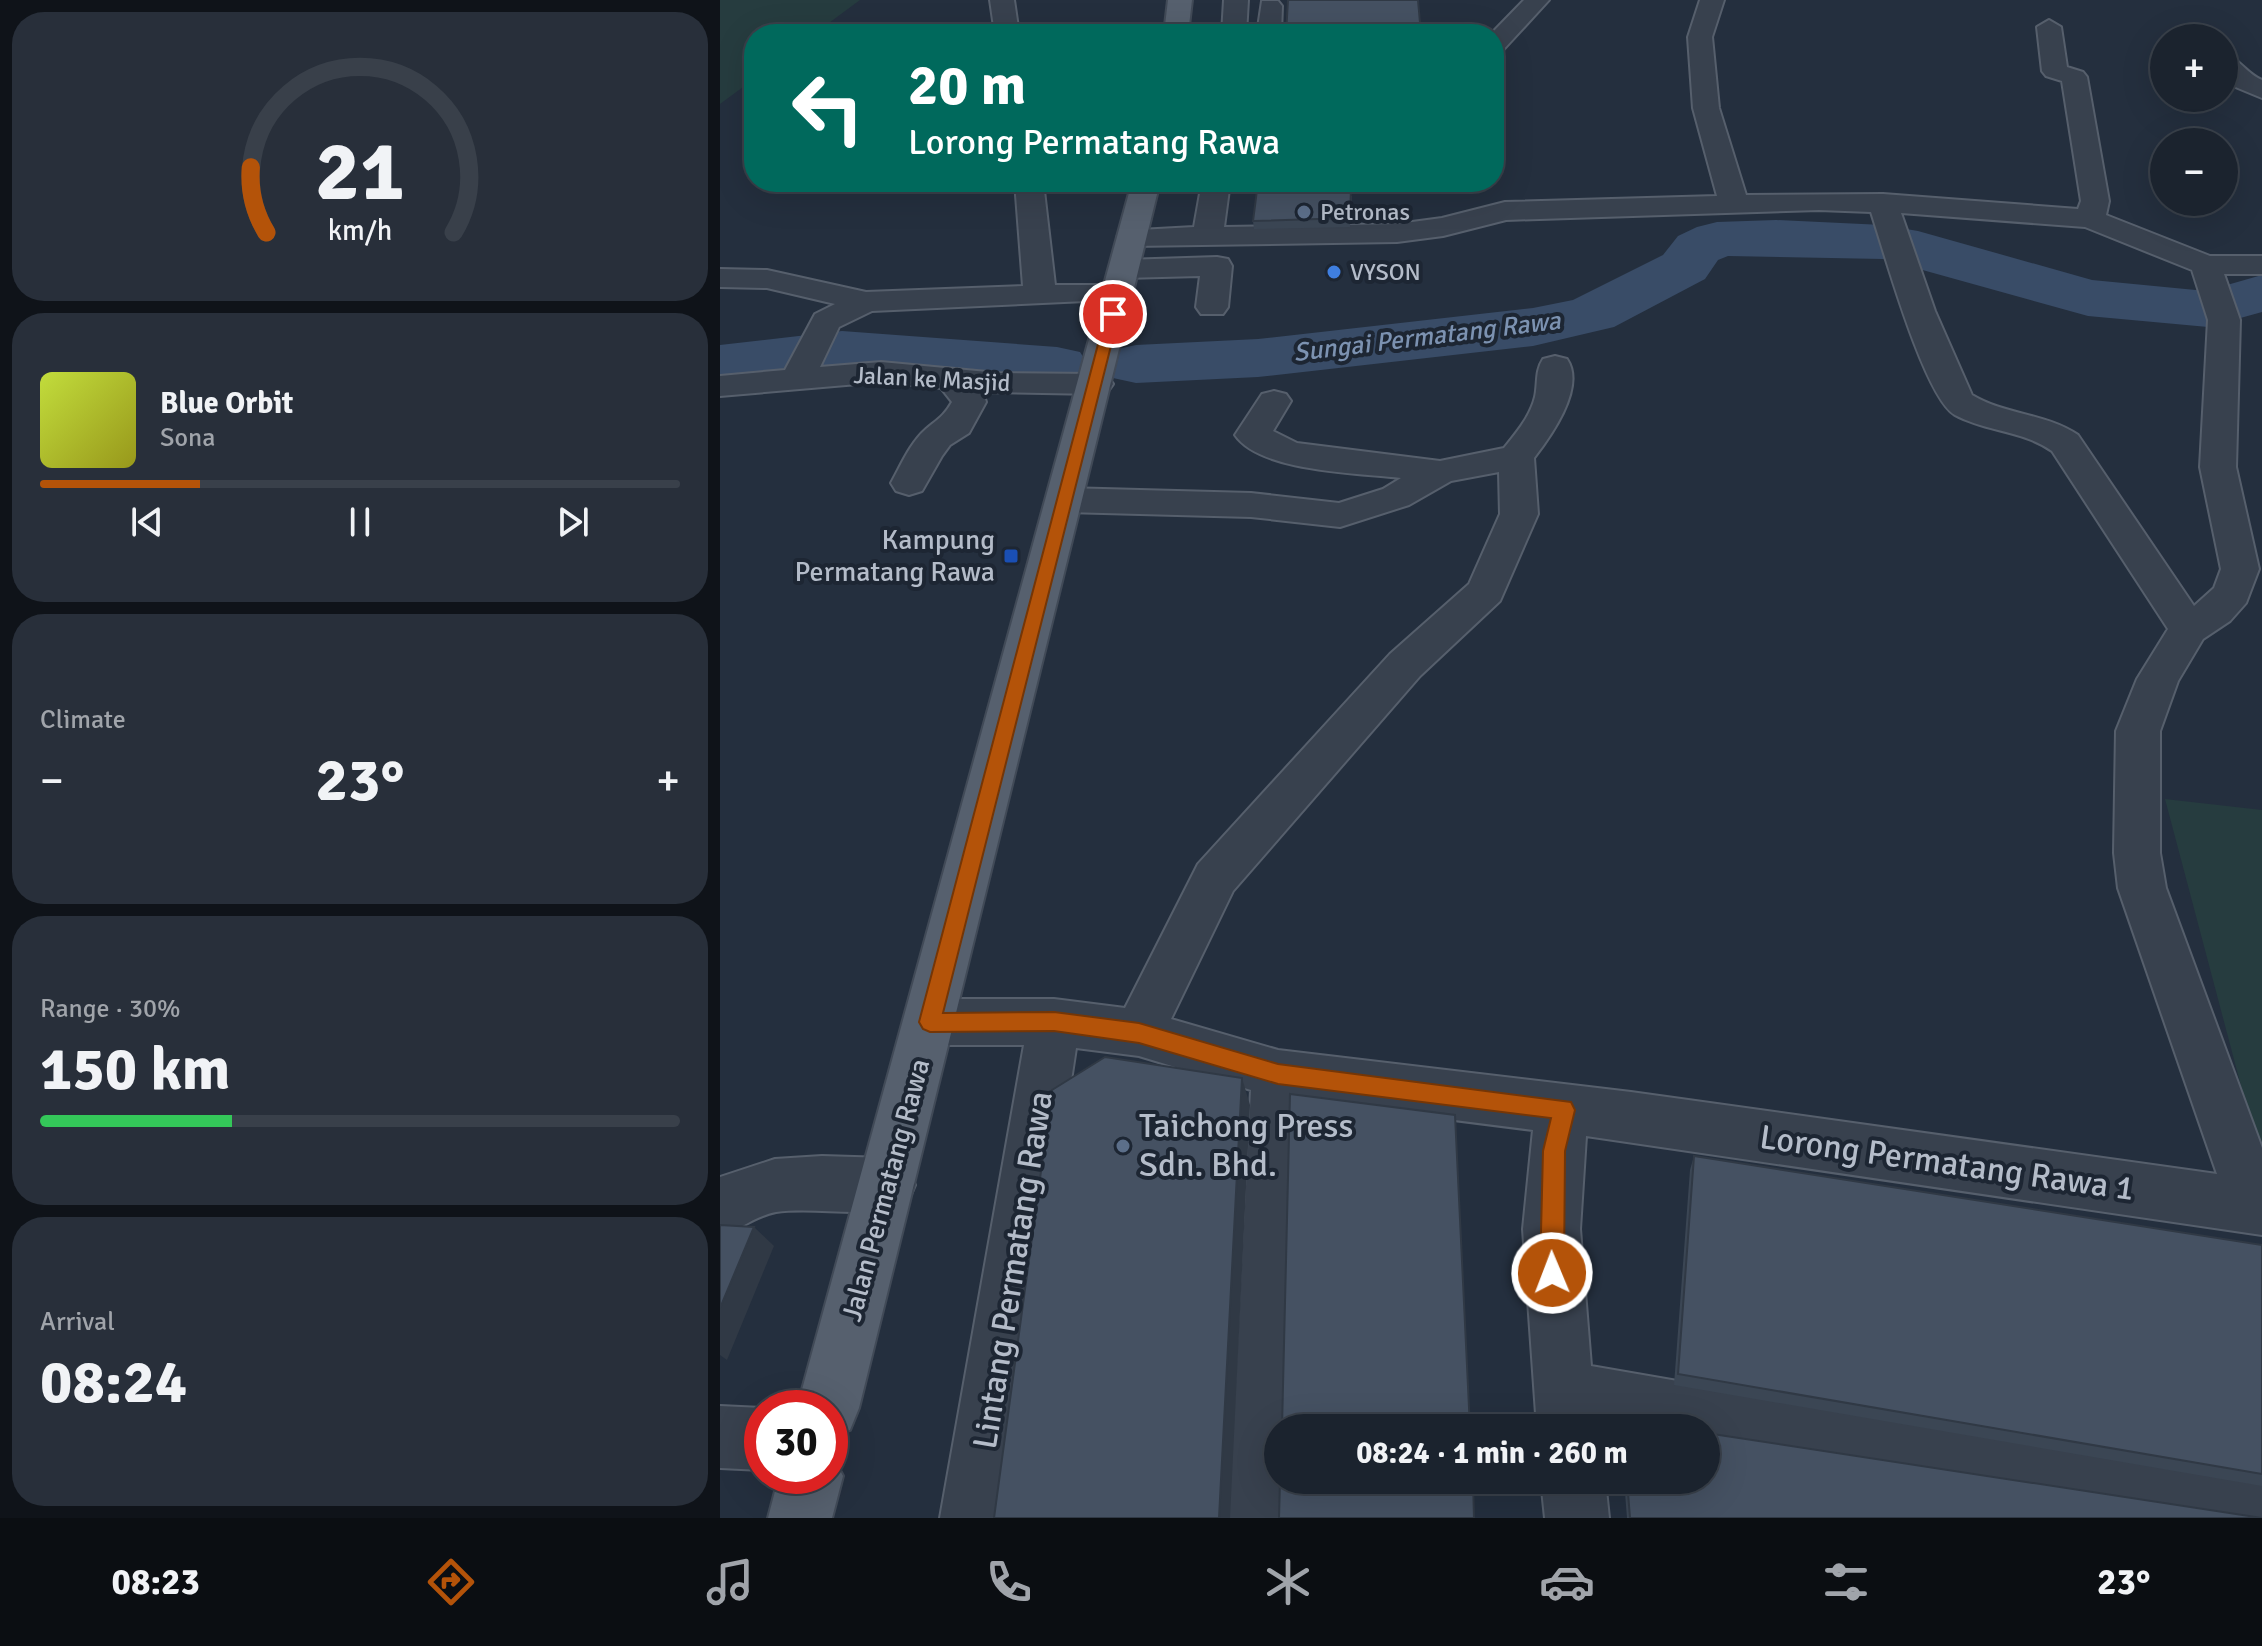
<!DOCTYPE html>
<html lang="en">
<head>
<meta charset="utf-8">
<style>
	:root { --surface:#1b232e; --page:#282f3a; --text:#f1f3f6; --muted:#a0a4aa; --line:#39404a; --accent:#b45309 }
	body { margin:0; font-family:Signika,sans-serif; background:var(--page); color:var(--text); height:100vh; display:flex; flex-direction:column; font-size:30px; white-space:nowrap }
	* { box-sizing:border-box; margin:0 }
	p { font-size:26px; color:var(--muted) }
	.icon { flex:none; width:44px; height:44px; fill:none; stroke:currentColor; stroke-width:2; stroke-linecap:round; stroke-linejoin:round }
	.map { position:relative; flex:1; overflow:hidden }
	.side { display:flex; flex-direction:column; gap:12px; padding:12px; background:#0f1319; width:720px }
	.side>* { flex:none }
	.banner { position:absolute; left:24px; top:24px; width:760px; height:168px; border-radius:32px; box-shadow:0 8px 32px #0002,0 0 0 2px var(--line); background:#00695c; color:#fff; overflow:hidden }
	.tools { position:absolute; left:1430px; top:24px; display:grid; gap:16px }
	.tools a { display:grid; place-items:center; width:88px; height:88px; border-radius:50%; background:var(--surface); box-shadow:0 8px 32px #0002,0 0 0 2px var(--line); font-size:40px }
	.speed { position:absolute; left:24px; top:1390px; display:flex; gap:16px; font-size:40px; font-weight:700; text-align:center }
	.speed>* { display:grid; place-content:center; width:104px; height:104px; border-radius:50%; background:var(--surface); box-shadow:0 8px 32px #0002,0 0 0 2px var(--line); line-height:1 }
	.speed .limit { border:12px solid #d22; background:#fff; color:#111 }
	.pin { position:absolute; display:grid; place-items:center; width:68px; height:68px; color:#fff; margin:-34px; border:4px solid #fff; border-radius:50%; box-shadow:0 2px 8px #0007 }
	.me { position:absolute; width:88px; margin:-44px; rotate:359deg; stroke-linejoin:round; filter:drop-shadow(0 0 6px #0008) }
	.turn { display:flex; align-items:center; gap:28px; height:168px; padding:0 32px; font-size:36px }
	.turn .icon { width:104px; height:104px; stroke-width:2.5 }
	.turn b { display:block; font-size:56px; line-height:68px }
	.big { font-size:60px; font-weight:700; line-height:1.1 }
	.side .tile { flex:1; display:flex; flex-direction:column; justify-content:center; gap:12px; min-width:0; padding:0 28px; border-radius:32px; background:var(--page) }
	.side .dial { align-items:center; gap:0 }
	.dial svg { height:208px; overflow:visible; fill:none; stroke:var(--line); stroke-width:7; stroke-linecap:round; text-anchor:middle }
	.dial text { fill:var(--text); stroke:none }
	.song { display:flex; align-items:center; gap:24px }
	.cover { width:96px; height:96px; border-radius:12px; background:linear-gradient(135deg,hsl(70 70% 55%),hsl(60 70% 35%)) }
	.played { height:8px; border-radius:4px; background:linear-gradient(90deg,var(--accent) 25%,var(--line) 25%) }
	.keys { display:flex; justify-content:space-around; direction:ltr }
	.heat { display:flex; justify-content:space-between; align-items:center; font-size:44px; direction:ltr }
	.charge { height:12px; border-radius:6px; background:linear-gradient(90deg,#34c759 30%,var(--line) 0) }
	.trip { position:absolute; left:544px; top:1414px; width:456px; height:80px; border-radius:40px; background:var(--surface); box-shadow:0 8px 32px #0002,0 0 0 2px var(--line); font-weight:700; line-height:80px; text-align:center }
	.tab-bar { display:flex; height:128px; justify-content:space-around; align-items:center; background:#0b0e12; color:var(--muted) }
	.tab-bar .icon { width:56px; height:56px }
	.tab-bar .current { color:var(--accent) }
	.tab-bar b { font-size:36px; color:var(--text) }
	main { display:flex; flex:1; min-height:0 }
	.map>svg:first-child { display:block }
	.green { fill:#263c3f }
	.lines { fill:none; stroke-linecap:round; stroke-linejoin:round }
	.river { fill:#394c67; fill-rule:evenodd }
	.minor-casing { stroke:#565f6c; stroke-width:4 }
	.major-casing { stroke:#414a57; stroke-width:4 }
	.minor { fill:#38414e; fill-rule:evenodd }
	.major { fill:#56606e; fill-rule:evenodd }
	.wall { fill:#3b4654 }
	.shaded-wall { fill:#303945 }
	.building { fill:#455162; stroke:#303945; stroke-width:2 }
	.route { fill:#b45309; stroke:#753606; stroke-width:2 }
	.service-dot { fill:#5c6f8a; stroke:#1d2633; stroke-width:3 }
	.shop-dot { fill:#3f7fe0; stroke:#1d2633; stroke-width:3 }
	.transit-dot { fill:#1a4fb4; stroke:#1d2633; stroke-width:3 }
	.labels { text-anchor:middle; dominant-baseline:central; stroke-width:8; stroke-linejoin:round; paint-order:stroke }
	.far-poi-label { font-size:24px; fill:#b4bcc9; stroke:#1d2633; text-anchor:start }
	.far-street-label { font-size:24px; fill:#b4bcc9; stroke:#1d2633 }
	.far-water-label { font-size:26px; font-style:italic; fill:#7c92b1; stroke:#1d2633 }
	.poi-label { font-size:28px; fill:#b4bcc9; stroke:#1d2633; text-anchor:end }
	.street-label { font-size:28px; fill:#b4bcc9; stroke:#1d2633 }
	.near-poi-label { font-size:34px; fill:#b4bcc9; stroke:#1d2633; text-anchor:start }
	.near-street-label { font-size:34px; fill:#b4bcc9; stroke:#1d2633 }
</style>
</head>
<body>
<main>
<section class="side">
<div class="tile dial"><svg viewBox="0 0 100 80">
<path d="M14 69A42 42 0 1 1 86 69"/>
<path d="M14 69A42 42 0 0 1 8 44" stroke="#b45309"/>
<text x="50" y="56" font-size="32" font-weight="700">21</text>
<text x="50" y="72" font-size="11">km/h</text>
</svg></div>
<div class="tile">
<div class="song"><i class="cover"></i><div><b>Blue Orbit</b><p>Sona</p></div></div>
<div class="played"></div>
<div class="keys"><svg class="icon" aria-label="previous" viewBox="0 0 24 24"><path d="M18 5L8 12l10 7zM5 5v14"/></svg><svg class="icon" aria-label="pause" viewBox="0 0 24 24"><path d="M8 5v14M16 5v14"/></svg><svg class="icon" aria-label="next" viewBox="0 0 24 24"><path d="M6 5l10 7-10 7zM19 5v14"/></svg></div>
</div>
<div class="tile"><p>Climate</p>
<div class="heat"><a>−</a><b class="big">23°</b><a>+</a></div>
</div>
<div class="tile"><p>Range · 30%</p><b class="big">150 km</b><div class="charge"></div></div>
<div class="tile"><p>Arrival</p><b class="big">08:24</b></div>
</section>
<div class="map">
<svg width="1542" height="1518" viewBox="0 0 1542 1518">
	<rect width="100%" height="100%" fill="#242f3e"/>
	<!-- green -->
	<path class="green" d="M0,0h140l-46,34h-60v45l-34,25z
		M1445,799l97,11v355z"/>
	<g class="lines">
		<!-- river -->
		<path class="river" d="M1056,220l107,5 35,6 174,49 114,11 56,-16v37l-54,15 -120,-11 -205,-57 -155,-3 -10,4 -13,19 -91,48 -81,19 -275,31 -122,6 -23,-5 -9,-14 9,-14 23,-5 122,-6 275,-31 40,-8 90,-45 15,-19 19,-9 20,-5z
			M122,331l215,16 23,5 9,14 -9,14 -23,5 -215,-16 -122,14v-38z"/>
		<defs>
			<path id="minor" d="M270,0h24l5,34h-24z
				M504,0h24l-2,34h-24z
				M804,0h25l-46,50 -9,2v-18h-3z
				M980,0h24l-12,37 7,71 27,87 137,-1 195,15 3,-8 -19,-120 -16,-5 -4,-5 -5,-44 12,-7 12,7 6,40 16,5 4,5 22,124 -3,14 104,41h52v18h-38l16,46 -4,147 23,102 -13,34 -16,18 -27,18 -25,42 -18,50v122l6,35 96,260v87l-676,-99 -6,93 11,137 671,116v36h-159l-397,-70v-20h-169l-14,-199 10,-99 -229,-29 -9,327h-17v52h16l-1,38h-64l22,-428 -112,-34 -63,-8 -72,470h-64l84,-473h-94l-18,-7 -8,-16 8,-16 18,-7h124l71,9 73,-144 192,-210 79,-70 31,-70 -1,-42 -48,9 -42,24 -69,22 -89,-10 -185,-5 -13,-4 -6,-8 6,-8 13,-4 185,5 88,10 44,-14 18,-11c-42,-5 -141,-6 -166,-43l27,-41 12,-3 12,3 5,7 -18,30 24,12 143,18 64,-13c12,-15 26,-31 31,-51 3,-13 0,-26 8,-38l12,-3 12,3c19,28 -16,77 -33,99l4,56 -38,87 -80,75 -187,215 -62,128 107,31 353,42 586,82 -99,-286 -4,-35 2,-122 21,-52 31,-50 -116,-178c-30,-21 -66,-19 -97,-36 -31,-18 -71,-164 -84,-203l-52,-2 -313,10 -63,16 -46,6 -265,4 -11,-3 -4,-6 4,-6 73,-4 8,-45h28l-6,45 173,-3 45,-6 63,-16 212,-6 -24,-88 -5,-71zM1181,213l184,14 107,43 16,50 -8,147 21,102 -7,19 -20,18 -116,-171c-33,-22 -73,-20 -106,-40l-37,-84z
				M542,1h16l4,5 -1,28h-24z
				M1504,54c15,4 23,20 38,26v18l-29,-12 -9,-9z
				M295,182h28l12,103h74l5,7 -5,7 -257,12 -33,16 -19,40 61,-5 117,11 98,1 12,3 5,7 -5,7 -12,3 -113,-2 3,10 -17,31 -19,12 -8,11 -20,35 -13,4 -13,-4 -5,-8c10,-18 19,-40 35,-54 12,-10 18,-13 26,-27l-11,-14 -60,-6 -161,14v-20l65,-6 30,-56 20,-10 -68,-16 -47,-1v-18l47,1 99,22 157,-6z
				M497,257l11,2 4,7 -4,41 -5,7h-22l-5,-7 4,-31 -76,2 -11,-2 -4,-7 4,-7 11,-2z
				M102,1156l65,2 20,8 8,19 -8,19c-41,16 -88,2 -131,8 -21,4 -36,17 -56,25v-60l55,-18z
				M0,1406l42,2v62l-42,-2z
				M821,1480h64l4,38h-64z"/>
			<path id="major" d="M448,0h24l-4,34h-24z
				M412,182h28l-301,1226 -9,22 -20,8v-30h-33z
				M110,1452l13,24 -11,42h-64l11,-42h51z"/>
		</defs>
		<!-- minor casing -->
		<use href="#minor" class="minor-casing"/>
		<!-- major casing -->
		<use href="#major" class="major-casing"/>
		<!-- minor -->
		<use href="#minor" class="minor"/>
		<!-- major -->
		<use href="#major" class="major"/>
	</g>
	<!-- wall -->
	<path class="wall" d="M575,190l57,6 -2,31 -96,2 -1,-8z
		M974,1156l568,89v241l-588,-101 16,-215z
		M904,1480h82l556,38h-635z"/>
	<!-- shaded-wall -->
	<path class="shaded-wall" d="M522,1078l8,27 -20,413h-11z
		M34,1227l20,19 -47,114 -7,-5v-47z"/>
	<!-- building -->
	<path class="building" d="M568,0h130l3,34h-135z
		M538,182h36l-1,8 58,-2 -1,30 -97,3z
		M385,1057l137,21 -23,440h-225l58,-428z
		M570,1094l165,21 15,313h-188z
		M974,1156l568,89v229l-584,-100z
		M0,1225l34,2 -34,81z
		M903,1421l47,7h-47z
		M986,1433l556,85h-632l-3,-38h79z
		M560,1480h193l1,38h-195z"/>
	<!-- route -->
	<path class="route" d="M393,310l6,4 -176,699 111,-1 85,11 139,41 293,38 4,8 -10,41 -1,122 -4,8 -8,4 -9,-4 -3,-8 3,-122 8,-33 -273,-34 -139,-41 -85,-12 -124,1 -7,-3 -4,-7 187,-708z"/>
	<!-- markers -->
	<g class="service-dot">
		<circle cx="584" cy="212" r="8"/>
		<circle cx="403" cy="1146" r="8"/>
	</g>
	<circle class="shop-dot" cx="614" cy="272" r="8"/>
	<rect class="transit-dot" x="283" y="548" width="16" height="16" rx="4"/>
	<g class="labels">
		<!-- far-poi labels -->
		<g class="far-poi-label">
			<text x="600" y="212">Petronas</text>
			<text x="630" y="272">VYSON</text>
		</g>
		<!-- far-street labels -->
		<g class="far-street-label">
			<text transform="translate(212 379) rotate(3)">Jalan ke Masjid</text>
		</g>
		<!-- far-water labels -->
		<g class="far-water-label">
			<text transform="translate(707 337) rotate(-7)">Sungai Permatang Rawa</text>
		</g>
		<!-- poi labels -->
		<g class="poi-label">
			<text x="275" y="540">Kampung<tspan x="275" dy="32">Permatang Rawa</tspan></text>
		</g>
		<!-- street labels -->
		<g class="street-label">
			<text transform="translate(166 1190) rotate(-75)">Jalan Permatang Rawa</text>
		</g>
		<!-- near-poi labels -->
		<g class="near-poi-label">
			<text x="419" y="1126">Taichong Press<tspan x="419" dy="39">Sdn. Bhd.</tspan></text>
		</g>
		<!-- near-street labels -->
		<g class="near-street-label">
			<text transform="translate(1227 1163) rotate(8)">Lorong Permatang Rawa 1</text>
			<text transform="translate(293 1270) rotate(-81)">Lintang Permatang Rawa</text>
		</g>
	</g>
</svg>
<div class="tools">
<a>+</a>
<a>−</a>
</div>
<div class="speed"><div class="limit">30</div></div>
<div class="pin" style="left:393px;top:314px;background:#d93025"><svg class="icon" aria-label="arrive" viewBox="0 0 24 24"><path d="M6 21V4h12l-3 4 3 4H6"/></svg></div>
<svg class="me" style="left:832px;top:1273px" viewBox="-20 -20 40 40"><circle r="17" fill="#b45309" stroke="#fff" stroke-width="3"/><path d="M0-11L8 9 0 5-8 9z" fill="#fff"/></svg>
<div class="trip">08:24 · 1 min · 260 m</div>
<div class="banner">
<div class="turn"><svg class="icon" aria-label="left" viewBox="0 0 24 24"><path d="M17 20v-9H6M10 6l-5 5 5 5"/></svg><div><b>20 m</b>Lorong Permatang Rawa</div></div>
</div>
</div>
</main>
<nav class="tab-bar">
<b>08:23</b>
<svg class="icon current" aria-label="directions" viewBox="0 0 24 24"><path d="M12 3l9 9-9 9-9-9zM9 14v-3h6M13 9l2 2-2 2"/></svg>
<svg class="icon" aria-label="music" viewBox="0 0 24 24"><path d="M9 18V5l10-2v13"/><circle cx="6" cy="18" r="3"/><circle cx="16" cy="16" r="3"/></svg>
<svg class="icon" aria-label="phone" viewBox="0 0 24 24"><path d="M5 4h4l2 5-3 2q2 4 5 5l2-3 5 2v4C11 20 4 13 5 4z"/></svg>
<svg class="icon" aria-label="climate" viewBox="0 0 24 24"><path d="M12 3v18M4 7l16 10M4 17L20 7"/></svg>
<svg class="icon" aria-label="car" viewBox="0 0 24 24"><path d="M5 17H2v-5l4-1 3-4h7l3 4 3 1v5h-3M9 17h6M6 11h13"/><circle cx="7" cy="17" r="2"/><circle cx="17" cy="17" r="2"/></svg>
<svg class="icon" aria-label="filters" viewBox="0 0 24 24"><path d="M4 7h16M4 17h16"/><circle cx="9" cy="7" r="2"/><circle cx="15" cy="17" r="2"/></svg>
<b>23°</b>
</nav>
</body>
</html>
